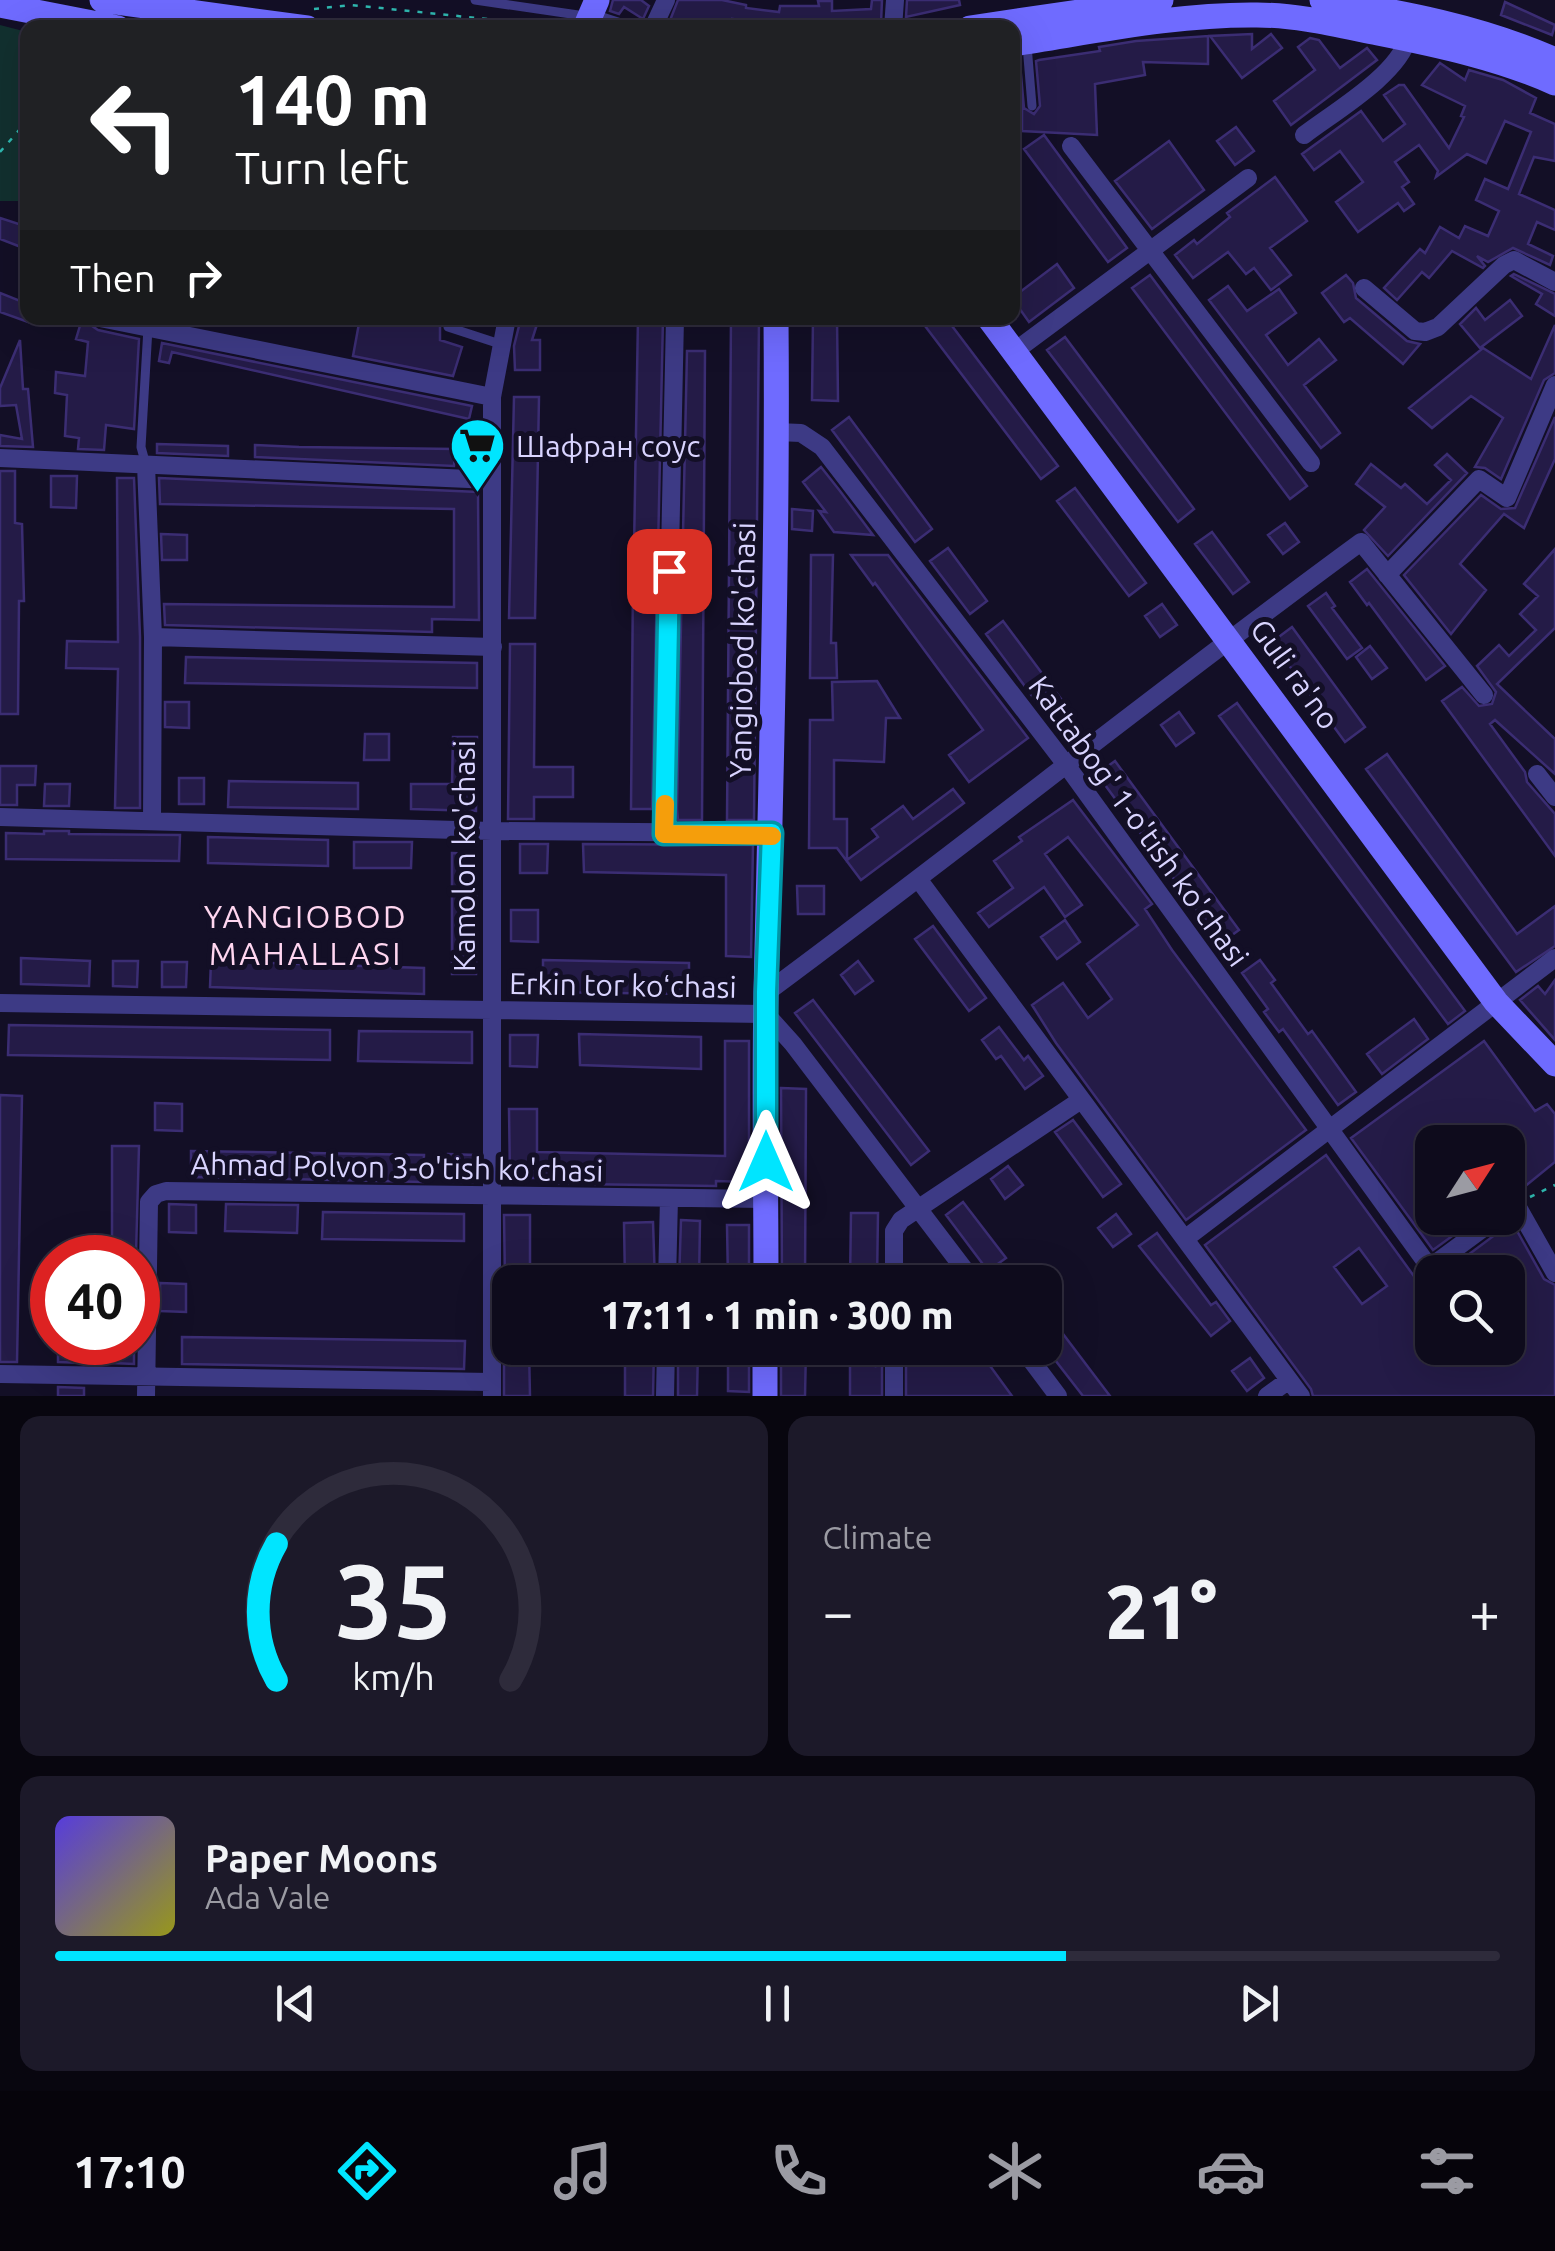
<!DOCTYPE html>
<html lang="en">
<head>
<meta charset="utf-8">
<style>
	:root { --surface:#0e0b1c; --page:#1c1929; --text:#f1f3f6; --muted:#9b9ba3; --line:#2e2b3b; --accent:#00e5ff }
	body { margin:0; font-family:Ubuntu,sans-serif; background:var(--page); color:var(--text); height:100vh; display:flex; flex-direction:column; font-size:38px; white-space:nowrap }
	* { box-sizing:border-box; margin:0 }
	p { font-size:32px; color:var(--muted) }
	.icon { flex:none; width:55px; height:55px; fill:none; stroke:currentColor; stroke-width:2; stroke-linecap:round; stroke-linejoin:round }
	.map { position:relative; height:1396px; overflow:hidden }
	.side { display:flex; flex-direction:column; gap:20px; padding:20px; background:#08060f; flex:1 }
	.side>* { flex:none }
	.top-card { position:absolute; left:20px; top:20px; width:1000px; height:305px; border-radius:20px; box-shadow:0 10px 40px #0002,0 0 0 2px var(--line); background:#202124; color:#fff; overflow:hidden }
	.needle { width:65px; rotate:54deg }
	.controls { position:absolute; left:1415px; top:1125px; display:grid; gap:20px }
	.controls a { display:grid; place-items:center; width:110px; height:110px; border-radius:20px; background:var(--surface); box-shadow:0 10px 40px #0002,0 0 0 2px var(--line); font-size:50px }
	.speed { position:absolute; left:30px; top:1235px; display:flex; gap:20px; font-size:50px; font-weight:700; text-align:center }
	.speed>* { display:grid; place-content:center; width:130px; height:130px; border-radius:50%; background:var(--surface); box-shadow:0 10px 40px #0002,0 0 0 2px var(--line); line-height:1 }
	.speed .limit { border:15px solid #d22; background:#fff; color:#111 }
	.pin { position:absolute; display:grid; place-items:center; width:85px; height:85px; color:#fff; margin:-42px; border-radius:20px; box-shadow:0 5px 15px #0006 }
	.me { position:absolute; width:110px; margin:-55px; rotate:0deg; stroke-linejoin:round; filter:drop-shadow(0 0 8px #0008) }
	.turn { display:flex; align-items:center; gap:35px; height:210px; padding:0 50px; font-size:45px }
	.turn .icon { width:130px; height:130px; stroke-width:2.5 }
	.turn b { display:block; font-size:70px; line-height:85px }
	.then { display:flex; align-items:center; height:95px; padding:0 50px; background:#0003; gap:20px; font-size:38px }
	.big { font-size:75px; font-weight:800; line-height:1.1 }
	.side .tile { flex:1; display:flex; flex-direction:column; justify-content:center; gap:15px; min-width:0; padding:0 35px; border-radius:20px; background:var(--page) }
	.side .dial { align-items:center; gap:0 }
	.dial svg { height:260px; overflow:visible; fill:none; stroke:var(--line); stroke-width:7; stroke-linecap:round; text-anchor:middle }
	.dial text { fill:var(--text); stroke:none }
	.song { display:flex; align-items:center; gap:30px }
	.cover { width:120px; height:120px; border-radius:15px; background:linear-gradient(135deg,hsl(250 70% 55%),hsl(60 70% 35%)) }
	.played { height:10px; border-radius:5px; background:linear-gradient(90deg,var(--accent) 70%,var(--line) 70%) }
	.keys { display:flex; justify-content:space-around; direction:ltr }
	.heat { display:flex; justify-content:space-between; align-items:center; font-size:55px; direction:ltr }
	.side .tiles { flex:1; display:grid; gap:20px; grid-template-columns:1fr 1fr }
	.tile:last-child { grid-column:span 2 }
	.trip { position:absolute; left:492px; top:1265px; width:570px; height:100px; border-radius:20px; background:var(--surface); box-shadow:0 10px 40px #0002,0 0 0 2px var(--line); font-weight:800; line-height:100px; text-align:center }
	.dock { display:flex; height:160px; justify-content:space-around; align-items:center; background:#06040b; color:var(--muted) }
	.dock .icon { width:70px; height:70px }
	.dock .current { color:var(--accent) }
	.dock b { font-size:45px; color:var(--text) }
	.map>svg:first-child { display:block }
	.green { fill:#12302f }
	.building { fill:#241b47; stroke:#3b2d73; stroke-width:2.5; fill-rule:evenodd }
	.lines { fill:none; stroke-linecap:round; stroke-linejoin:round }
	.path { stroke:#2fb8b0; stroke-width:2.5; stroke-dasharray:5 8; stroke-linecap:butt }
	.lane { stroke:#3d3a85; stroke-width:9 }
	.street { stroke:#3d3a85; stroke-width:18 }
	.secondary { stroke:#6f6bff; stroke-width:25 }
	.route-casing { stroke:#0095a6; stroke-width:25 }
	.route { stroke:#00e5ff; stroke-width:18 }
	.slow { stroke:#f59e0b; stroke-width:18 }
	.labels { text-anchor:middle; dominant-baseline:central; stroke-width:10; stroke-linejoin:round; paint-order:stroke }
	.poi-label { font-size:30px; fill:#d9d4ff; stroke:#130f26; text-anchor:start }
	.street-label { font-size:30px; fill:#d9d4ff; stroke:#130f26 }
	.neighbourhood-label { font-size:32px; letter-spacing:2.5px; fill:#ffd6f0; stroke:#130f26 }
</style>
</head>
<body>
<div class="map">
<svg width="1555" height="1396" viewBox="0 0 1555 1396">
	<rect width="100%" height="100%" fill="#130f26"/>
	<!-- green -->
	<path class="green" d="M0,25l27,7v169h-27z"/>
	<!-- building -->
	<path class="building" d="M613,0h28l8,6 -6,13 -19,-12 -5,7 -9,-3z
		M678,0h44l24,5v3l33,4 1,-6h39l-1,-5h14v10l39,-2 1,-9h10l-1,23 -118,4v-4l-31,-4 -2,9 -37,-7 -1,7h-25z
		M907,0h52l1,5 -54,12z
		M1505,2l50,23 -3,10 -51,-20z
		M1252,34v15l19,-15 11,14 -40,30 -32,-42z
		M1208,36v28l-65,-2 2,13 -50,9 2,51 -75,-4v-40l-10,2v-28l8,-1 4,44 10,6 6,-8 -4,-45 3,-1 61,-9 -1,-4 37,-6z
		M1310,38l9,2 21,28 27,-20 10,12 -86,65 -17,-24 41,-31 -17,-23z
		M1440,63l25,17 4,-10 34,10 33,18 -6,15 25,11v37l-21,-4 -15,37 36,16v20l-18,-8 -9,22 25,12 -3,9 -37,-17 -25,14 -11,-6 8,10 -2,2 -31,-17 -23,27 -7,-6 -25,28 -13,-12 36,-39 5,4 15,-26 19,11 6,-12 23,10 11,-25 -23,-11 9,-21 23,10 23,-57 -26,-11 -19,42 -19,-9 -31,23 2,-6 -19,-26 -24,17 14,20 -7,5 12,17 -10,7 -6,-8 -40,29 -22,-30 27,-20 -23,-31 -26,19 -12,-16 59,-43 22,30 22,-17 -21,-29 15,-10h5l45,63 15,-31 -3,-1 4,-10 -43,-21z
		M1236,127l18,24 -19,14 -18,-24z
		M1044,135l83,113 -19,14 -84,-113z
		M1169,141l35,49 -52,39 -37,-48z
		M1275,177l32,44 -37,27 21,27 -20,15 -17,-22 -8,6 -18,-22 -35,26 -18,-23 19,-15 3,4 33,-27 -3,-4z
		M0,218l28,9 -7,20 -21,-8z
		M1057,264l17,24 -45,34 -17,-24z
		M1514,274l41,20v22l-19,-12 6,-10 -31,-18z
		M1150,275l157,211 -17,13 -158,-211z
		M1346,275l7,8 3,15 51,43 13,3 -17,20 -53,-46 -6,4 -22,-29z
		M1228,286l19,25 32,-22 17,24 -30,22 22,30 31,-26 17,21 -32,25 36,48 -19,15 -112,-148z
		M0,293l28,11v18l-28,-10z
		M1510,300l12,16 -42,32 -20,-24 16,-16 9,12z
		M360,318h86l-6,7v15l22,7 -9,29 -100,-20z
		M521,318h18l-7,22h8v30h-25l-1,-24z
		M638,318h25l-5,232 -24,-1z
		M731,318h28l-5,502h-27z
		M813,318h24l1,83 -26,-1z
		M919,318h27l112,148 -17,13z
		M82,319l16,11 41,9 -5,90 -28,-4 -2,25 -26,-1 1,-11 -14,-2 2,-41 -12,-2 1,-21 29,4 3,-34 -12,-3z
		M1555,325v48l-11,7 -43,99 -16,-11 -10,-1 28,-49 -32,-22 -39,32 -23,-20 74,-60 48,31z
		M1065,337l129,172 -16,13 -131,-172z
		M20,340l3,49h5l5,58 -33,-1v-11l22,4 -6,-34 -16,1v-18z
		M162,343l310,63 -3,13 -297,-67 -3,11 -10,-2z
		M687,351h18l-3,469h-24l-1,-11z
		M514,397h25l-4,221h-26z
		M849,417l83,112 -17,13 -83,-112z
		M1555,417v42l-31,69 -20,-14 -44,50 26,26 -35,44 -47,-59 77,-80 20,14 14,-1z
		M157,444l71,2v10l-71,-3z
		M255,445l44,2 156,2 -1,17 -199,-9z
		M1447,454l20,19 -79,83 -24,-26 21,-23 -29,-23 15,-20 30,24 4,-4 22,20 24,-24 -16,-15z
		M821,467l19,24 33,44 -39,-3 -15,-21 7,1 -23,-30z
		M0,471h15v52l7,1 2,77h-5l-1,113h-18z
		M51,476h26l-1,32 -25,-1z
		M117,478h17l6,159v171h-25l3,-139 -52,-1 1,-27 51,1z
		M159,478l319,14 1,128 -47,-1v13l-267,-7 -1,-21 290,3v-98l-294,-5z
		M1075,488l71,95 -17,13 -72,-95z
		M792,509l21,2 -1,20 -20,-2z
		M1285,523l14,19 -16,12 -15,-19z
		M1212,532l37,50 -16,12 -38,-50z
		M161,534l26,1v25h-25z
		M948,548l39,53 -17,13 -40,-53z
		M1555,549v79l-58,56 58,55v35l-60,-54 -5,4 35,48 2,10 28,32v42l-113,-155 20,-14 17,19 13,-2 4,-12 -19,-26 22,-21 10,11 27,-26 -16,-16 18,-18 -14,-12z
		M811,555h22l-2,88h5l1,35h-27z
		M851,555h37l140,183 -59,44 -20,-27 34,-25 -108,-147 -2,2z
		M1367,569l78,97 -19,14 -57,-77 -2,2 -17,-23z
		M633,581l24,1 -5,227h-21z
		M1326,593l9,13 -3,2 30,40 -15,11 -39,-53z
		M1162,604l15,21 -17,12 -15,-21z
		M1003,621l67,90 -17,13 -67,-90z
		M1292,627l73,100 -20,15 -73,-100z
		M510,644h25l-1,123h39v30h-39v22h-26z
		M1370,646l17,22 -15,11 -16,-22z
		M186,657l291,6v25l-292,-5z
		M877,681l23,37h-14l-2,44 -50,-2v59h13v41l31,-23 -6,-8 31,-23 10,13 40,-30 11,14 -103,77 -24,-32h-28l1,-128h23l-1,-38z
		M165,702h24v26l-24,-1z
		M1237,703l228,308 -17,13 -229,-308z
		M1179,712l15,21 -18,13 -15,-21z
		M365,734h24v26h-25z
		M453,737h24l-1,74 -65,-2v-25h41z
		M1387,754l130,180 38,-28v40l-39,26 -150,-203z
		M1115,761l124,169 -18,13 -124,-169z
		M0,766h36l-1,19h-18v20h-17z
		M179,778h25v26h-25z
		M229,781l129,2v26l-130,-2z
		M45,784h25l-1,22h-25z
		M1073,800l79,104 -7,5 27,41 134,180 -120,90 -130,-177 -24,-38 31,-22 25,35 24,-19 -25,-35 51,-39 -70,-88 -23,17 37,51 -17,12 -21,-30 -55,40 -11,-14 35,-25 -19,-27 28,-20 -3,-4z
		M44,831h25v3l111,1 -1,26 -173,-2v-26l38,1z
		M208,837l120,3v26l-120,-3z
		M354,842h58l-1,26h-57z
		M520,844h28l-1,29h-27z
		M583,844l170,1 -2,112 -25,-1v-81l-142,-3z
		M452,853l24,1v120h-24z
		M797,886h27v28h-26z
		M511,910h27v32l-27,-1z
		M1065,920l15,22 -23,17 -16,-22z
		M933,926l53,72 -17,13 -54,-72z
		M21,958l69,3 -1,25 -68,-2z
		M543,960l146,3v31l-146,-2z
		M1260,960l15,20 -4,3 37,51 4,-3 44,61 -18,13 -55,-76 -4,3 -15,-20 4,-3 -26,-36z
		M113,961h25l-1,26 -24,-1z
		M211,961l213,7v26l-214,-7z
		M858,961l15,20 -18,13 -14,-19z
		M162,962h25l-1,25h-24z
		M1555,980v60l-35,-40 18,-14 7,8z
		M813,1000l116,151 -18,14 -116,-152z
		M1414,1019l14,20 -46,35 -15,-20z
		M9,1025l321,5v30l-322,-5z
		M999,1027l25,33 4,-4 15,20 -18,13 -24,-33 -5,3 -14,-19z
		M359,1031l113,1v31l-114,-2z
		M579,1034l122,3v32l-121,-4z
		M510,1035h28l-1,32 -27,-1z
		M725,1041h24v141l-33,-1v5l-138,-2 -31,-1v-5h-37l-1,-69h28v43l188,4z
		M1484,1041l51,70 12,-7 8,10v48l-37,30 -10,3v-53h-76v76h45l-44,32 -82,-112z
		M781,1088l25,1 -1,193h-23z
		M0,1095l22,1 -5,266h-17z
		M155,1103l27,1v27l-27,-1z
		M1073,1120l48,64 -18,13 -48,-65z
		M112,1146h27l-3,108 -24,-1z
		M191,1151l233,4 -1,27 -232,-5z
		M448,1154l27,1v27h-27z
		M1326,1155l106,146v47h76v-76h-58l-2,-2 64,-48 32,57 11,6v111h-242l-2,-7 -106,-144zM1359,1248l28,38 -25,18 -28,-37z
		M1008,1166l15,19 -18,14 -14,-20z
		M963,1202l43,56 -18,13 -42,-56z
		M169,1204l27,1v28l-27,-1z
		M226,1204l72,1 -1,28 -72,-2z
		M323,1212l141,2v27l-142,-2z
		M851,1213h27l-1,69h-27z
		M1116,1214l15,20 -18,13 -15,-19z
		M504,1215h26v67h-25z
		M681,1220l19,1 -1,61h-20z
		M653,1222l2,60h-30l-1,-59z
		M727,1225h22v57h-21z
		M1157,1233l54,72 5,-3 14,19 -19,15 -72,-90z
		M160,1283l26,1v28l-26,-1z
		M1045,1310l40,53 25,33h-27l-38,-49z
		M182,1337l283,4 -1,28 -282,-5z
		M58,1342h27v21l-27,-1z
		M112,1342h22v22l-22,-1z
		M504,1348h25l1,48h-26z
		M625,1348h29l-1,48h-28z
		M678,1348h20l-1,48h-19z
		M781,1348h25l-1,48h-24z
		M850,1348h27l-1,18 6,-1v31h-32z
		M940,1348h37l35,48h-106v-36l38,-7z
		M1250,1358l14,20 -17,13 -15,-20z
		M728,1362l21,1v29l-21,-1z
		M58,1387l26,1v8h-26z"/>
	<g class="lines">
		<!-- path -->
		<path class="path" d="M314,9l37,-4 213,22
			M0,152l28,-32
			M1530,1197l25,-12"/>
		<!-- lane -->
		<path class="lane" d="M475,0l110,16
			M1027,45l5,61
			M448,327l52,17
			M146,465l-5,-18 7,-119"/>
		<!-- street -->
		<path class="street" d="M588,17l34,11
			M653,28l13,-28
			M893,28l2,-28
			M1304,135c30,-23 94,-60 104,-97
			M1071,146l240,317
			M1364,288l51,43 10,1 13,-5 66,-62 10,-5 41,22
			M100,318l392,79
			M1015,351l233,-173
			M777,432l24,1 21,14 245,319 366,506
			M0,458l491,22
			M146,465l7,172 -1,184
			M1387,575l92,-96 28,19 48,-113
			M153,637l340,10
			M1537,774l18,23
			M0,817l492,14 280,2
			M664,834l11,-516
			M919,880l382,516
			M766,993c200,-148 394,-304 595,-451l123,153
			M0,1003l766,11 27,30 181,238
			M1508,1210l8,-6 39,69
			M1186,1238l369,-280
			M1429,1268l68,-50
			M667,1282l2,-84
			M894,1282v-51l7,-11 180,-120
			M1022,1348l36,48
			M0,1374l491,8
			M146,1396l3,-194 7,-8 10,-3 600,8
			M492,1396v-999l15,-79
			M665,1396l1,-48
			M894,1396v-48
			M1267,1396l22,-16"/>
		<!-- secondary -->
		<path class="secondary" d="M102,0l205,28
			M1322,0c79,12 159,27 233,60
			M0,5l118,23
			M585,28l12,-28
			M970,28l191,-28
			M1012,44c80,-12 164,-30 245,-29 40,0 81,10 121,18 60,12 121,25 177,50
			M989,318l507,684 59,62
			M766,1282c0,-96 -2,-192 0,-288 5,-226 12,-451 10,-676
			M765,1396v-48"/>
	</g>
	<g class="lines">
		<defs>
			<path id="route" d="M669,571l-5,263 108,-1 -6,159v170"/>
		</defs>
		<!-- route casing -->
		<use href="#route" class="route-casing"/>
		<!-- route -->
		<use href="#route" class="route"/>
		<!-- slow -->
		<path class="slow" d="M665,804l-1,30 108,2"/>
	</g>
	<!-- icons -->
	<defs>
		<symbol id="supermarket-pin" viewBox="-11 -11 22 30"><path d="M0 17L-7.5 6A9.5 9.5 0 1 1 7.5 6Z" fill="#00e5ff" stroke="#130f26"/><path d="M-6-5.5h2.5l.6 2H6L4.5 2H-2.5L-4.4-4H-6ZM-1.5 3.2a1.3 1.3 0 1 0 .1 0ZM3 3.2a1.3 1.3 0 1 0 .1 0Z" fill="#111"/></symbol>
	</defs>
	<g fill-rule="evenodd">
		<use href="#supermarket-pin" x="446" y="414" width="63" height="86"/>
	</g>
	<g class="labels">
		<!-- poi labels -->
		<g class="poi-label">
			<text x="516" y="446">Шафран соус</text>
		</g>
		<!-- street labels -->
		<g class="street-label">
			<text transform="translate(742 650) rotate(-89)">Yangiobod ko'chasi</text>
			<text transform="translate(1295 674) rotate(54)">Guli ra'no</text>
			<text transform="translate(1139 821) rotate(54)">Kattabog' 1-o'tish ko'chasi</text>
			<text transform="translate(464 856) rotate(-90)">Kamolon ko'chasi</text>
			<text transform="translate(623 985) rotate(1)">Erkin tor koʻchasi</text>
			<text transform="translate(397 1167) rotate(1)">Ahmad Polvon 3-o'tish ko'chasi</text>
		</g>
		<!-- neighbourhood labels -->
		<g class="neighbourhood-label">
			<text x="306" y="916">YANGIOBOD<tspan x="306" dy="37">MAHALLASI</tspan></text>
		</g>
	</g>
</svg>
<div class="controls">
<a><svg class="needle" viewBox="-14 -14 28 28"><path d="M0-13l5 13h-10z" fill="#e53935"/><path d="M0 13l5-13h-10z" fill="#9b9ba3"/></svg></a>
<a><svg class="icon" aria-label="search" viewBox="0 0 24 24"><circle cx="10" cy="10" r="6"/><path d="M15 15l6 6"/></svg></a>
</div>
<div class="speed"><div class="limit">40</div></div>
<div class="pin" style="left:669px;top:571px;background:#d93025"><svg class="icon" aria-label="arrive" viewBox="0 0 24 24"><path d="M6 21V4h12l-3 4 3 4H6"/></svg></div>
<svg class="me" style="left:766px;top:1162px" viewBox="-20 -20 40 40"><path d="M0-17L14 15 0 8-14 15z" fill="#00e5ff" stroke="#fff" stroke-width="4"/></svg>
<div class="trip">17:11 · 1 min · 300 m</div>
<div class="top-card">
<div class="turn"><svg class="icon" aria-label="left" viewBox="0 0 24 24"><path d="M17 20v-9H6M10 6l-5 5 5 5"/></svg><div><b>140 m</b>Turn left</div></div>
<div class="then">Then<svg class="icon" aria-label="right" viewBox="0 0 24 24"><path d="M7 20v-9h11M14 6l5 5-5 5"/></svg></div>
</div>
</div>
<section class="side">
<div class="tiles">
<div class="tile dial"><svg viewBox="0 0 100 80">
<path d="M14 69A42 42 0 1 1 86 69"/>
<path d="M14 69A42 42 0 0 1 14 27" stroke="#00e5ff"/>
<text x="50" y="56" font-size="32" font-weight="700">35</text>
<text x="50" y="72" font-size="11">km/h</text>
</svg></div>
<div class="tile"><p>Climate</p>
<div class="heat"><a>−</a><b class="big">21°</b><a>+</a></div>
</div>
<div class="tile">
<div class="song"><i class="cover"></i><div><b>Paper Moons</b><p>Ada Vale</p></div></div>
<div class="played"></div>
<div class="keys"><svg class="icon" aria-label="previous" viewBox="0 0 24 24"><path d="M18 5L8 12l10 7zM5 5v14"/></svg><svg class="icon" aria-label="pause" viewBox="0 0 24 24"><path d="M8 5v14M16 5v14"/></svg><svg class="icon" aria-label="next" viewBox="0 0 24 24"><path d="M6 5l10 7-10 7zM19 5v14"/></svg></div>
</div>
</div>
</section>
<nav class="dock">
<b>17:10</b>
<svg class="icon current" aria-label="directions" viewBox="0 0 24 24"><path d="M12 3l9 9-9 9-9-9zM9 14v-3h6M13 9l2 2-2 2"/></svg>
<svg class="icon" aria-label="music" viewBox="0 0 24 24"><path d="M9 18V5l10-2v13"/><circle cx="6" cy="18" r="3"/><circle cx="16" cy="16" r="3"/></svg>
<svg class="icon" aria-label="phone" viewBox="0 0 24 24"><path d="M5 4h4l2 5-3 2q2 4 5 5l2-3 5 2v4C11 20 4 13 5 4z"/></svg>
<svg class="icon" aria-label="climate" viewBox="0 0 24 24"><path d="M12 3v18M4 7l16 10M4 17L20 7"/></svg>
<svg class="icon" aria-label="car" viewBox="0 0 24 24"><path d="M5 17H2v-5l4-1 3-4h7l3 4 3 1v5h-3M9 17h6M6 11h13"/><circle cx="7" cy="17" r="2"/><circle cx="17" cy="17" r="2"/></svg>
<svg class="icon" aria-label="filters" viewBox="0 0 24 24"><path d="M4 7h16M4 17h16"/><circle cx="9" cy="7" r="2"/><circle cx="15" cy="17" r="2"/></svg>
</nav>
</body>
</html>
